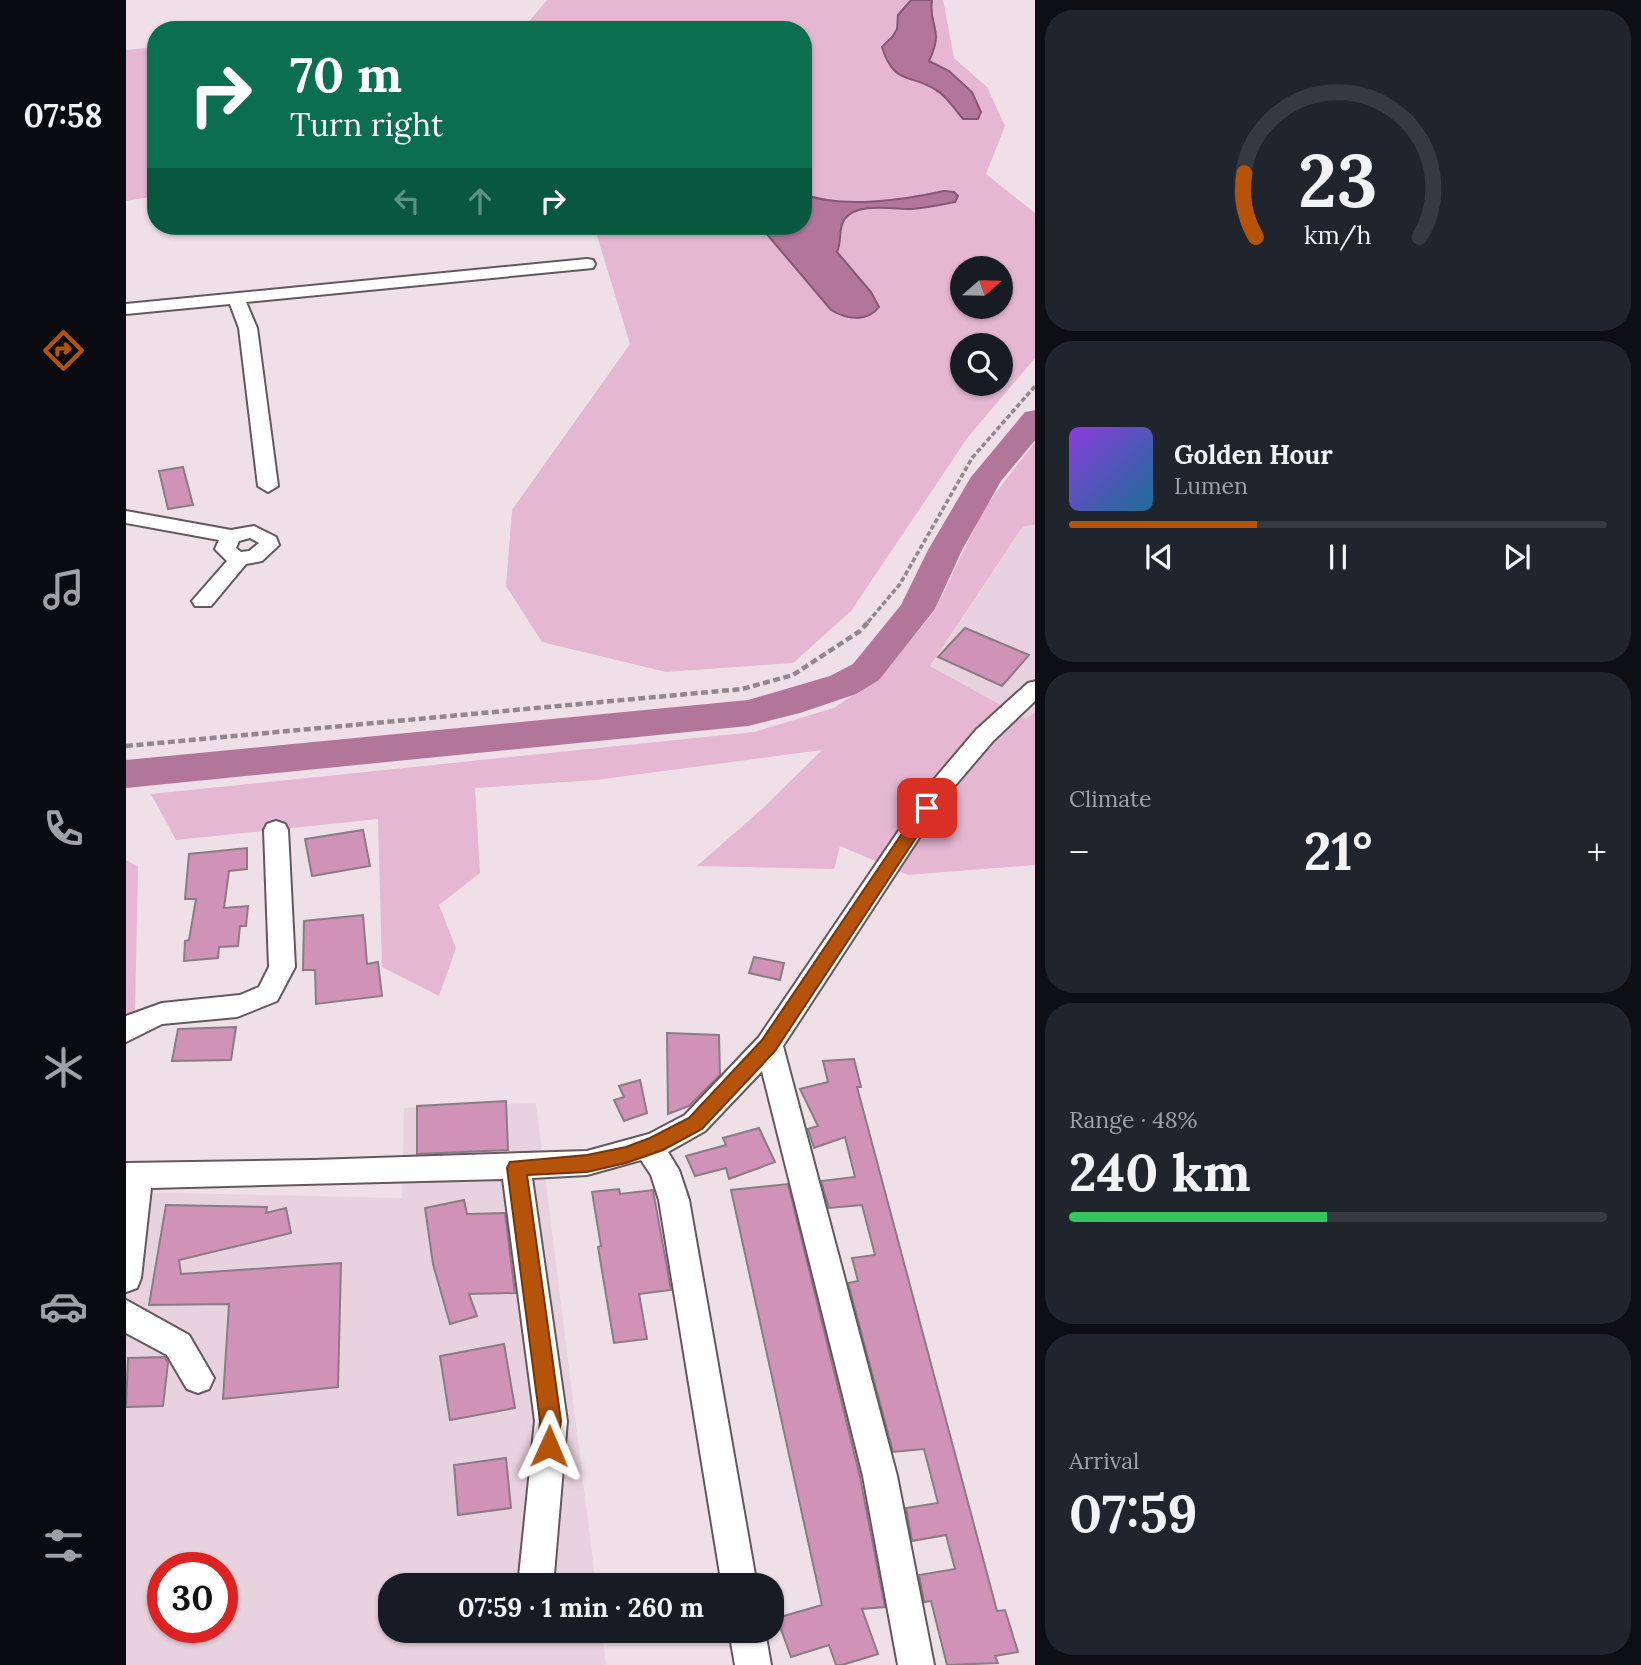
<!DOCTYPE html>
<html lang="en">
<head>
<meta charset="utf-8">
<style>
	:root { --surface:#171b24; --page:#20242c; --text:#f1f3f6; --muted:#9ea1a6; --line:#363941; --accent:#b45309 }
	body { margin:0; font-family:Lora,serif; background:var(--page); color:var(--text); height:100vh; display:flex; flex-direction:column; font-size:26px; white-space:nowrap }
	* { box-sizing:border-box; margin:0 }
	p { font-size:23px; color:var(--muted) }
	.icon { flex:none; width:38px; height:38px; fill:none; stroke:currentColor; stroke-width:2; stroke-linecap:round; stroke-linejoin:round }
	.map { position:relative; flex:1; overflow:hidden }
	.sheet { display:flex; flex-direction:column; gap:10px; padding:10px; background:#0d0f14; width:606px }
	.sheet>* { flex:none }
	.top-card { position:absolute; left:21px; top:21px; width:665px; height:214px; border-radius:28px; box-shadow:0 2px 5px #0004; background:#0b6e4f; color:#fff; overflow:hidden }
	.needle { width:46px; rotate:70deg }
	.controls { position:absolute; left:824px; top:256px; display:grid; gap:14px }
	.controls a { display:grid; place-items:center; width:63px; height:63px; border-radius:50%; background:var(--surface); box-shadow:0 2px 5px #0004; font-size:35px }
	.speed { position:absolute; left:21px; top:1552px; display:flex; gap:14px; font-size:35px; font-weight:700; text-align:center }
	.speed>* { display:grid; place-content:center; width:91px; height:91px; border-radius:50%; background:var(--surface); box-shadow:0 2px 5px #0004; line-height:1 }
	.speed .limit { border:10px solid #d22; background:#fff; color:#111 }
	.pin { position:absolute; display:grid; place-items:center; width:60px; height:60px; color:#fff; margin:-30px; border-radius:14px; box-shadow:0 4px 10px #0006 }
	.me { position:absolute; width:77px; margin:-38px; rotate:1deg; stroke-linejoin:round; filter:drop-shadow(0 0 5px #0008) }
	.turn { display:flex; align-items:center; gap:24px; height:147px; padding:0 28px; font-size:32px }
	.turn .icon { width:91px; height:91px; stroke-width:2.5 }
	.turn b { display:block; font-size:49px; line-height:60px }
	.lanes { display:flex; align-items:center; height:66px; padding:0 28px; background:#0003; justify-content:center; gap:35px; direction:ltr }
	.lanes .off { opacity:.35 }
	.big { font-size:52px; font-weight:700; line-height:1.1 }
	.sheet .card { flex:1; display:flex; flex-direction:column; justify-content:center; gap:10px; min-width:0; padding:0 24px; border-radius:28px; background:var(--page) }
	.sheet .dial { align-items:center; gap:0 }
	.dial svg { height:182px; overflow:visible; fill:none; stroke:var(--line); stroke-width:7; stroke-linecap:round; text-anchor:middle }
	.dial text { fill:var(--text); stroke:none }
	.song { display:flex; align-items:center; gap:21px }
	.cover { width:84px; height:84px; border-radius:10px; background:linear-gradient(135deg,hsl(270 70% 55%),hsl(200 70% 35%)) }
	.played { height:7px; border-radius:4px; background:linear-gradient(90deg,var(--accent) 35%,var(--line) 35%) }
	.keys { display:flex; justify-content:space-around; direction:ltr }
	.heat { display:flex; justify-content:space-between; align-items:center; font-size:38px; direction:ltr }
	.charge { height:10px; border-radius:5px; background:linear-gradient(90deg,#34c759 48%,var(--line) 0) }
	.trip { position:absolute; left:252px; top:1573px; width:406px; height:70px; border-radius:28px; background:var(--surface); box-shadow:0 2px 5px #0004; font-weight:700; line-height:70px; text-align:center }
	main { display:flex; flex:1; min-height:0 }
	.menu { display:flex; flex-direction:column; width:126px; justify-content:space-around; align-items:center; background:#090b0e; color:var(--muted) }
	.menu .icon { width:49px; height:49px }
	.menu .on { color:var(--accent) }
	.menu b { font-size:32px; color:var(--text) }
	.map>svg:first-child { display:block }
	.built { fill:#e8d2de; fill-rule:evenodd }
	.green { fill:#e5b7d2; fill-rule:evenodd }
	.water { fill:#b2769b; stroke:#845873; stroke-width:2 }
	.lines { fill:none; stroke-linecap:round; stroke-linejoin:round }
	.river { fill:#b2769b; fill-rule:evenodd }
	.building { fill:#d092b7; stroke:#897c83; stroke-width:2 }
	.minor-casing { stroke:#64585f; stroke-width:4 }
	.path-far1 { stroke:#92878d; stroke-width:3.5; stroke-dasharray:5 2.5; stroke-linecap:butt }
	.path { stroke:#92878d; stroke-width:4.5; stroke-dasharray:7 3.5; stroke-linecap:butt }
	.minor { fill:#fff; fill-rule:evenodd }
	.route { fill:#b45309; stroke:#753606; stroke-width:2 }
</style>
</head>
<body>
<main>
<nav class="menu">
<b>07:58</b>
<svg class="icon on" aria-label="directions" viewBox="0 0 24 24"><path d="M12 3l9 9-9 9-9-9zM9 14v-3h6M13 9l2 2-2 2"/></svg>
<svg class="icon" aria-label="music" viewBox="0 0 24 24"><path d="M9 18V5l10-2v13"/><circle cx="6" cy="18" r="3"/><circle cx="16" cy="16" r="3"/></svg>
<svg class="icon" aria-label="phone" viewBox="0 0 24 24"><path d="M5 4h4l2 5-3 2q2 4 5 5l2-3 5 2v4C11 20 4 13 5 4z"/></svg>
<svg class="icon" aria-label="climate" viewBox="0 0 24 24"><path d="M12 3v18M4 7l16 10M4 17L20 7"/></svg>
<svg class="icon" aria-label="car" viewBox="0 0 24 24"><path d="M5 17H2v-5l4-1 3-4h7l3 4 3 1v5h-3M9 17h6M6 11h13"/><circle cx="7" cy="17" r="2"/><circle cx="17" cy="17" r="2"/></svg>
<svg class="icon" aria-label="filters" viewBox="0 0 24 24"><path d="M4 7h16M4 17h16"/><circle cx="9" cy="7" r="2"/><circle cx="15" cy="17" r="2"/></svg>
</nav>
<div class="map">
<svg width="910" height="1665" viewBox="0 0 910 1665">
	<rect width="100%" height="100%" fill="#efe0e8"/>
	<!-- built -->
	<path class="built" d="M909,525v187l-9,7 -96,-53 93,-140z
		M410,1103l60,482 -206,1v45h212l4,34h-480v-473l276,6 2,-90zM37,1568h59v60h-59z"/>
	<!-- green -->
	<path class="green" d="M421,0h396l11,58 33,29 18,39 -19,48 49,39v145l-67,79 -117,174 -58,52 -127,9 -124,-30 -36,-56 6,-76 118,-166 -36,-118h209v-196h-369l91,-4zM836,268h39v38h-39zM836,345h39v38h-39z
		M30,47v149l-30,5v-151z
		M909,442v83l-12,1 -93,140 96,53 9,-7v153l-127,10 -68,-29 -6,23 -137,-3 65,-57 60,-59 -226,30 -121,8 5,85 -41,32 17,43 -17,48 -57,-29 -4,-148 -202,21 -25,-46 603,-62 80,-24 50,-35 51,-63 50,-103z
		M0,860l12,7 -3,146h-9z"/>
	<!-- water -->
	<path class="water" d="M785,0h21c-4,28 13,27 -3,61l20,10 23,21 9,20 -3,7h-15c-9,-10 -16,-23 -27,-29 -26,-17 -42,-4 -54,-43l11,-11 4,-7 1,-14z
		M818,191l10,1 4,4 -3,6c-15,3 -29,6 -44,7 -18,0 -56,-7 -67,11 -6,10 -2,22 -7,32l34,40 8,15c-12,16 -33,12 -48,3l-71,-84h43v-32c39,15 101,6 141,-3z"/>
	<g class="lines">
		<!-- river -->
		<path class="river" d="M910,410v29l-35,42 -39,69 -27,59 -56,71 -23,14 -56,19 -52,13 -622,62v-28l622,-60 82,-24 23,-12 48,-59 27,-55 43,-73 54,-65z"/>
	</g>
	<!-- building -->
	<path class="building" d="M57,467l10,38 -25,4 -9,-38z
		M839,628l64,27 -27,31 -64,-29z
		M237,830l7,36 -58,10 -7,-37z
		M121,848v21l-18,2 -5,37 24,-2 -2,20h-6l-2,20 -19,1 -1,11 -34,3 1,-20 4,-1 7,-41h-11l4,-45z
		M237,915l4,49 11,-2 4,34 -66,8 -1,-34h-12l1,-49z
		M628,957l30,6 -4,17 -31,-7z
		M110,1027l-5,33 -59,1 6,-32z
		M541,1033l52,2 1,40 -31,31 -21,8z
		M728,1059l7,28h-4l140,524 8,-1 13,42 -23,4 3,7 -51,2 -16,-64 -7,1 -5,-27 36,-6 -9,-34 -34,6 -6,-33 32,-5 -14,-54 -31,3 -45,-169 10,-2 -6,-23 23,-3 -13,-50 -33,3 -8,-27 34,-4 -10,-40 -31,11 -6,-19 10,-3 -18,-37 28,-7 -5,-21z
		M514,1080l7,33 -23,8 -10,-21 10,-3 -5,-11z
		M380,1101l2,49 -91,4v-48z
		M633,1128l16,34 -46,17 -3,-11 -31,8 -9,-20 40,-11 -3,-7z
		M662,1184l72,293 25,130 -23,2 16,45 -36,11h-6l-7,-20 -38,12 -14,-39 45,-13 -91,-415z
		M493,1189l1,5 33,-4 18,100 -32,4 8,45 -33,4 -16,-96 3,-1 -9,-54z
		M338,1200l3,14 38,-1 10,80 -46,1 8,22 -27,8 -17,-60 -8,-56z
		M40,1205l101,2 -1,6 20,-5 5,25 -112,27 2,14 160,-11 -3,124 -115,12 6,-95 -80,1z
		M378,1344l11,64 -65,12 -10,-64z
		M39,1357l3,6 -5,43 -37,1 2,-49z
		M380,1458l5,50 -53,7 -4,-50z"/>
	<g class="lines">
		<defs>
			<path id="minor" d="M461,259l6,1 2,4 -2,4 -347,34 11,26 21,158 -10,6 -10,-6 -19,-158 -9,-24 -104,10v-10z
				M0,511l105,19 23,-4 22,11 3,8 -17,16 -16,3 -35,42h-16l-3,-5 35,-40 -12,-12 4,-9 -93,-17zM124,538l9,5 -10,8 -8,1 -5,-4 3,-7z
				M910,681v19l-43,41 -46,54 -164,251 114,430 37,189h-36l-35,-189 -101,-405 -57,60 -37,21 11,18 10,30 68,386h-35l-63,-386 -8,-25 -10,-15 -54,15 -55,3 35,243 -14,165h-35l17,-165 -32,-242 -352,9 -10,90 -4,10 -11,4v-129l188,-3 273,-9 62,-17 36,-19 74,-78 172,-254 45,-53 52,-47z
				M150,821l9,3 3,6 7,137 -18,34 -40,16 -75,7 -36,18v-26l36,-13 78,-8 19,-8 10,-20 -5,-137 3,-6z
				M0,1300l63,35 25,43 -5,11 -11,4 -11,-4 -20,-34 -41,-22z
				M603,1631h36l6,34h-36z"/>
		</defs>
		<!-- minor casing -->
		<use href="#minor" class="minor-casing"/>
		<!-- path-far1 -->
		<path class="path-far1" d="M742,622l32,-38 72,-126 64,-73"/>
		<!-- path -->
		<path class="path" d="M0,746l616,-57 51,-14 67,-44 10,-11"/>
		<!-- minor -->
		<use href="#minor" class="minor"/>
	</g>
	<!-- route -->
	<path class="route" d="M801,802l8,6 -2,4 -158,239 -73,78 -39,21 -37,13 -39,9 -60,3 34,246 -5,33 -7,3 -8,-3 -3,-8 2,-25 -33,-253 3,-6 77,-7 39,-8 24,-9 39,-20 73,-78 160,-236z"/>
</svg>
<div class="controls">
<a><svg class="needle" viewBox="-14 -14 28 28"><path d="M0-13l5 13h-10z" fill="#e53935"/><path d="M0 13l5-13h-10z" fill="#9ea1a6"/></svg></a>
<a><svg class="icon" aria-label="search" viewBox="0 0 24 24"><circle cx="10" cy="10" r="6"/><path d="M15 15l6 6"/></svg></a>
</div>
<div class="speed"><div class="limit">30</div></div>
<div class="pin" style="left:801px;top:808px;background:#d93025"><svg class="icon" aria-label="arrive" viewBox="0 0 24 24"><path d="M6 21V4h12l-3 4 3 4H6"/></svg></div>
<svg class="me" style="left:423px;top:1446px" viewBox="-20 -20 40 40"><path d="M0-17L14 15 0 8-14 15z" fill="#b45309" stroke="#fff" stroke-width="4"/></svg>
<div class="trip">07:59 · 1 min · 260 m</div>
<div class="top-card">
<div class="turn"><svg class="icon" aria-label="right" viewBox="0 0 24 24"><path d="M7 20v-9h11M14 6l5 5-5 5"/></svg><div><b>70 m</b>Turn right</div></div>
<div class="lanes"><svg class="icon off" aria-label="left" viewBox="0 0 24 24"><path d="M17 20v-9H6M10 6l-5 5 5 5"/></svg><svg class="icon off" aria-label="ahead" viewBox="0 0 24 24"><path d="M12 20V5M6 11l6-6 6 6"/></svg><svg class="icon" aria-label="right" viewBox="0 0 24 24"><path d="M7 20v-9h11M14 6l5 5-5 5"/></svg></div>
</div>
</div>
<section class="sheet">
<div class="card dial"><svg viewBox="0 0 100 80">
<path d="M14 69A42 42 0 1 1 86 69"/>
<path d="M14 69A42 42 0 0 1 9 41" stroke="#b45309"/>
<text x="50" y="56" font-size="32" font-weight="700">23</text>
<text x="50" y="72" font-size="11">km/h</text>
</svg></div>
<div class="card">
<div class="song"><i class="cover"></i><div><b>Golden Hour</b><p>Lumen</p></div></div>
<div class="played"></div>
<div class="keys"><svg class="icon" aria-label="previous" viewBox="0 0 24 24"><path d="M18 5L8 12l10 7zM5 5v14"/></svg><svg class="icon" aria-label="pause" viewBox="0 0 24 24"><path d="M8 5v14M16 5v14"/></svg><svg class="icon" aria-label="next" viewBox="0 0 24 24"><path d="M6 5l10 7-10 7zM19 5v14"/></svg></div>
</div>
<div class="card"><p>Climate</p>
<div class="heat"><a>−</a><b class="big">21°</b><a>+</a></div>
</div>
<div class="card"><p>Range · 48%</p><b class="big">240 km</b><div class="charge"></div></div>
<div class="card"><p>Arrival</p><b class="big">07:59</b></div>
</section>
</main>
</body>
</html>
